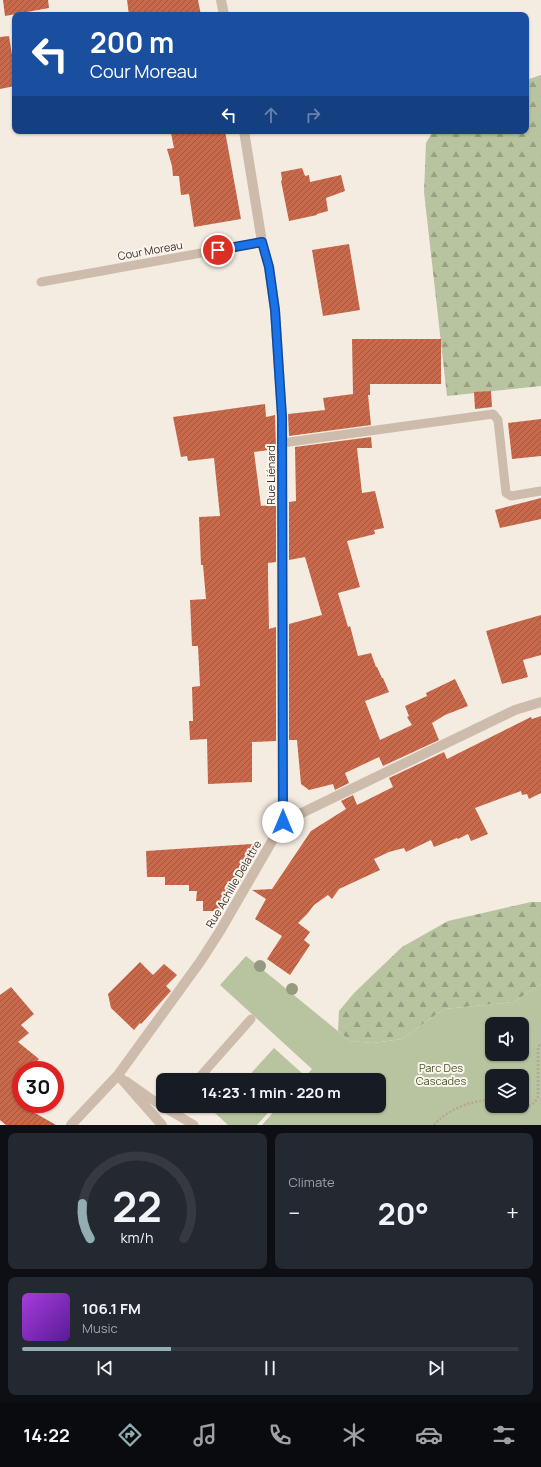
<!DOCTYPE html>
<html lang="en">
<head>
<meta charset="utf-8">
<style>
	:root { --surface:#171b24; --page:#242831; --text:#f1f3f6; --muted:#9ea1a6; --line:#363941; --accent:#92aeb2 }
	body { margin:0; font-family:Manrope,sans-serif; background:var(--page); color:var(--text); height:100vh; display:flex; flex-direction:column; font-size:15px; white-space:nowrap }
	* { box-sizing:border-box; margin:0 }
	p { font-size:13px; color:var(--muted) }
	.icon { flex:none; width:22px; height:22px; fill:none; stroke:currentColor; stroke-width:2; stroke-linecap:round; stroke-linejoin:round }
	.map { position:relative; height:1125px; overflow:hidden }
	.panel { display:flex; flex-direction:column; gap:8px; padding:8px; background:#0d0f14; flex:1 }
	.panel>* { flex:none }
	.hud { position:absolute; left:12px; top:12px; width:517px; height:122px; border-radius:8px; box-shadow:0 1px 3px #0004; background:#1a4fa0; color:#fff; overflow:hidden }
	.buttons { position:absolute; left:485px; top:1017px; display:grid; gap:8px }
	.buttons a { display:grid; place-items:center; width:44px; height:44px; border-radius:8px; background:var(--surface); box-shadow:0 1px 3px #0004; font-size:20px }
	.speed { position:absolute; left:12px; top:1061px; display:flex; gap:8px; font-size:20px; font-weight:700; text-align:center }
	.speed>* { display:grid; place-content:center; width:52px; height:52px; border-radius:50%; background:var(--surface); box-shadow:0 1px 3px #0004; line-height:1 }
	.speed .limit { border:6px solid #d22; background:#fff; color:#111 }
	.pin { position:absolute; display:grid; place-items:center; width:34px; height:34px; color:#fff; margin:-17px; border:2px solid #fff; border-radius:50%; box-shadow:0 1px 4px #0007 }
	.me { position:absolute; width:44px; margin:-22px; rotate:0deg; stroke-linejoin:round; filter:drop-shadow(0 0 3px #0008) }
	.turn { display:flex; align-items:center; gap:14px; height:84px; padding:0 12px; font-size:18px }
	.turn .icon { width:52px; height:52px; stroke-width:2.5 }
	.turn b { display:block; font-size:28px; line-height:34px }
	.lanes { display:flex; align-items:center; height:38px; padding:0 12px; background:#0003; justify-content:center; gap:20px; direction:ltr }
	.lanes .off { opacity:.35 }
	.big { font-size:30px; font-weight:700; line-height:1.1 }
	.panel .card { flex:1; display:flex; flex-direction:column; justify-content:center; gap:6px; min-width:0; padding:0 14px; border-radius:8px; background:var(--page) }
	.panel .dial { align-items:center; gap:0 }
	.dial svg { height:104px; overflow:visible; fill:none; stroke:var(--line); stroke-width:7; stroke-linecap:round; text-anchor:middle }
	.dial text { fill:var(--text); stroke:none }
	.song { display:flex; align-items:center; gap:12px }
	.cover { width:48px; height:48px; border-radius:6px; background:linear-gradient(135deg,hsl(280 70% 55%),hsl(270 70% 35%)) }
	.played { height:4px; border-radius:2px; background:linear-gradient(90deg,var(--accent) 30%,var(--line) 30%) }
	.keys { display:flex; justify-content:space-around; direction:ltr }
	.heat { display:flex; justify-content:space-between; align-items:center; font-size:22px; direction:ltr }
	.panel .tiles { flex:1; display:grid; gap:8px; grid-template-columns:1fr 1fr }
	.card:last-child { grid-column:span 2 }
	.trip { position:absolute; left:156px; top:1073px; width:230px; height:40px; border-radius:8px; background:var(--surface); box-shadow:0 1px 3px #0004; font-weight:700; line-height:40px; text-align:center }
	.tab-bar { display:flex; height:64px; justify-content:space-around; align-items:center; background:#090b0e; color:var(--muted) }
	.tab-bar .icon { width:28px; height:28px }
	.tab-bar .on { color:var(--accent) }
	.tab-bar b { font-size:18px; color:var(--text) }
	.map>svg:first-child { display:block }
	.forest { fill:url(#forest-firs) }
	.park { fill:#b8c4a0; fill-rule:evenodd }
	.building { fill:url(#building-hatch) }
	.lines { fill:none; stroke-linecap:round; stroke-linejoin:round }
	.path { stroke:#b9a596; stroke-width:2.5; stroke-dasharray:2 2; stroke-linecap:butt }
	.lane { stroke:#cdbbac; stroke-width:9 }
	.street { stroke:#cdbbac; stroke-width:10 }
	.tree { fill:#969b7f }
	.route-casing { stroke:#114b97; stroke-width:10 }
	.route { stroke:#1a73e8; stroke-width:7 }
	.labels { text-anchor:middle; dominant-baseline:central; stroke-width:4; stroke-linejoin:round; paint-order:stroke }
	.street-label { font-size:11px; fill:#3b302b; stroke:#fbf5ee }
	.park-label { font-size:11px; fill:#4a5a2e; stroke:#fbf5ee }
</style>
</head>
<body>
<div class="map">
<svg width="541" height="1125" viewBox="0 0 541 1125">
	<defs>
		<pattern id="forest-firs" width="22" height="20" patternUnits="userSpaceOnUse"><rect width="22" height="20" fill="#b8c4a0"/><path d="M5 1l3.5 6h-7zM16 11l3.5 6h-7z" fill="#97a083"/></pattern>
		<pattern id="building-hatch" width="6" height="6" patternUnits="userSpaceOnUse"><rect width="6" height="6" fill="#c8694b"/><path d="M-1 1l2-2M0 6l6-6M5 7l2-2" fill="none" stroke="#a4573f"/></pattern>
	</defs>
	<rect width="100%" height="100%" fill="#f4ebe1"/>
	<!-- forest -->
	<path class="forest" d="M541,75v311l-94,10 -23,-204 2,-49 7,-12h93v-51z
		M531,902h10v82l-27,18 -70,7 -42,30 -29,4 -23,-2 -12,-10 1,-20 15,-18 48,-46 46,-26z"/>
	<!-- park -->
	<path class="park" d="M246,956l104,85 23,2 29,-4 42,-30 70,-7 27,-18v141h-279l17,-19h100v-26h-77l10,-11 -92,-84zM492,1024h30v30h-30zM492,1076h30v30h-30z
		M274,1048l29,26 -5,6h-53z
		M222,1106h52l-17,19h-29l-13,-12z"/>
	<!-- building -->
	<path class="building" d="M3,0h45l1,8 -44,8z
		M127,0h71l3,15h-72z
		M9,36l6,38v12l-15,3v-52z
		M172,131h53l16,88 -47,8 -5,-33 -8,1 -2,-19h-6l-1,-10 -5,-17 7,-1 -3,-15z
		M302,168l3,8 4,-1 1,7 31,-7 4,16 -19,7 2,13 -11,3v1l-28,6 -8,-40 1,-1 -1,-8z
		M349,244l11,66 -37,6 -11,-66z
		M352,339h89v45h-71v11h-2l3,30 -82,11 -1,-22 37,-4 -2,-12 30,-4z
		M491,391l1,16 -17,2 -1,-17z
		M265,404l1,13 9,-2 1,34 -22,3 7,54 15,-2v58l-8,1v15l1,51 7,-2v114l-24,1v40l-44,2 -1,-45 -17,1 -1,-19h4l-1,-34 8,-1 -2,-40h-6l-2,-46 16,-1 -3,-34h-2l-2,-48 21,-1 -6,-58 -26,3 -1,-5 -6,1 -8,-40z
		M541,419v37l-29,3 -4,-36z
		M371,437l1,11h-15l5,45 13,-2 9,37 -10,2 1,4 -28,7 13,46 -22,6 10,34 2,-1 8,30 13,-3 5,14h1l5,11h1l6,14 -24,9 15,39 32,-15 -5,-8 2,-1 -4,-10 22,-10 -1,-3 29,-14 13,27 -23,9 -13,8 7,17 -56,26 -4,-9 -34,16 4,10 -14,7 -2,-6 -24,6 -8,-6 -4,-44h-8v-116l33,-9 -17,-58 -16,3v-58l7,-1 -1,-54z
		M541,498v21l-41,9 -5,-18z
		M541,615v40l-18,5 5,17 -26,7 -16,-53z
		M541,716v77l-12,6 -2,-5 -5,1 -1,-4 -46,17 13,26 -17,7 -3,-7 -10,5 -1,-1 -23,9 -3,-7 -25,12 -2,-4 -15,4 -15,7 6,11 -41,19 -7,10 -4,-4 -14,10 -6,8 -10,10 12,9 -6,8 6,5 -20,30 -23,-16 15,-23 -27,-17 11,-20 -14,-9 20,-1 39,-58 35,-22 -5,-8 12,-6 4,10 36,-18 -4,-9 55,-26 3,7 84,-42 1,2z
		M252,844l-2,15 -5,15 -23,37h-19v-10h-7l1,-10h-8v-6h-24v-8h-18l-1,-26z
		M140,962l13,13 11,-11 13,11 -11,11 5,5 -30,33 -1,-1 -6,7 -23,-22 -3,-14z
		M11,987l23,27 -13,11 8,8 -11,9 21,17 -11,11h-7v35l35,20h-50l-6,-5v-125z"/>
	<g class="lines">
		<!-- path -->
		<path class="path" d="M517,1106c10,2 15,0 21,-8v-50l2,-4h1
			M434,1125c12,-15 38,-25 58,-25"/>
		<!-- lane -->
		<path class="lane" d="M41,282l221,-40
			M282,443l211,-29 5,6 8,73 5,3 30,-5
			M197,1080l54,-61
			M126,1081l34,24 3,-1
			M160,1105l34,20"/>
		<!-- street -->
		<path class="street" d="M221,0l3,15
			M244,131l18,111 7,25 6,43 7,107 1,405
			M118,1075l44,50
			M71,1125l47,-50 82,-113 20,-31 63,-109 232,-112 26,-8"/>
	</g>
	<!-- trees -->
	<g class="tree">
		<circle cx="260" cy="966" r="6"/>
		<circle cx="292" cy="989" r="6"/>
	</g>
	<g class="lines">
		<defs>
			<path id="route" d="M218,250l44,-8 7,25 6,43 7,107 1,405"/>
		</defs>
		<!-- route casing -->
		<use href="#route" class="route-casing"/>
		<!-- route -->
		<use href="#route" class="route"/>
	</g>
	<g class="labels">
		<!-- street labels -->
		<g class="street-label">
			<text transform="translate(150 250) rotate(-10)">Cour Moreau</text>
			<text transform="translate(270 475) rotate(-90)">Rue Liénard</text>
			<text transform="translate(233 884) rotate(-60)">Rue Achille Delattre</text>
		</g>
		<!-- park labels -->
		<g class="park-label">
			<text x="441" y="1067">Parc Des<tspan x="441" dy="13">Cascades</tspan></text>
		</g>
	</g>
</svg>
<div class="buttons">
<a><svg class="icon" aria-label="sound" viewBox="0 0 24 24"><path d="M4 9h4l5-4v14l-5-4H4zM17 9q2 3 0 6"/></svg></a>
<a><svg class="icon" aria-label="layers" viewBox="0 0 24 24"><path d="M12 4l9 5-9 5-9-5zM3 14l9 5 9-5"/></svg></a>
</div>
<div class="speed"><div class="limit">30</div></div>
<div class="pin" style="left:218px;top:250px;background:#d93025"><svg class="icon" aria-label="arrive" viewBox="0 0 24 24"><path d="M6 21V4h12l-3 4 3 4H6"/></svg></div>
<svg class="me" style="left:283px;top:822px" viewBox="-20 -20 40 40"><circle r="19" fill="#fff"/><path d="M0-13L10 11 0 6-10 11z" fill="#1a73e8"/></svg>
<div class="trip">14:23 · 1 min · 220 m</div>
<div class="hud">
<div class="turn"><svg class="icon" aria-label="left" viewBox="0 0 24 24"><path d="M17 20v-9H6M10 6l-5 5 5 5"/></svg><div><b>200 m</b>Cour Moreau</div></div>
<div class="lanes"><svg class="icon" aria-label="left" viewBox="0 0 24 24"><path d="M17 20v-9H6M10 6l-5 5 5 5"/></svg><svg class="icon off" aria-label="ahead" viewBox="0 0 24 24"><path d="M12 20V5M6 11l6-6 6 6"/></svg><svg class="icon off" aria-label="right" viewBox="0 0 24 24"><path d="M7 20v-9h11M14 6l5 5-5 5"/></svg></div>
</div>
</div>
<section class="panel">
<div class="tiles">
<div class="card dial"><svg viewBox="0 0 100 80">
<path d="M14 69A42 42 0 1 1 86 69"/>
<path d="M14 69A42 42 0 0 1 8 42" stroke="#92aeb2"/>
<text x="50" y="56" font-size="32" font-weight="700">22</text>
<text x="50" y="72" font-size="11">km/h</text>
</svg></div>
<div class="card"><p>Climate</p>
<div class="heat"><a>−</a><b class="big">20°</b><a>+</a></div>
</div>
<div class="card">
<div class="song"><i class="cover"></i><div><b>106.1 FM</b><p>Music</p></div></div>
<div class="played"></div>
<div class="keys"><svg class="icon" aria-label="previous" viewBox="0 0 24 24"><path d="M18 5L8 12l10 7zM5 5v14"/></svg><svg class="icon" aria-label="pause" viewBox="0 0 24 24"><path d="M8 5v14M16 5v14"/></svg><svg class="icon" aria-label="next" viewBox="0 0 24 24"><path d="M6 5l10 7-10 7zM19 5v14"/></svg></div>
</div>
</div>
</section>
<nav class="tab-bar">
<b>14:22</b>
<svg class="icon on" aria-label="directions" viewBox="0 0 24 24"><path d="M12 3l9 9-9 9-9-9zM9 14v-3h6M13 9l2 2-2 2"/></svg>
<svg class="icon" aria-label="music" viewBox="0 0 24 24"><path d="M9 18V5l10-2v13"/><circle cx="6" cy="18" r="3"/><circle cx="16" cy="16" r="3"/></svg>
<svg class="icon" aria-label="phone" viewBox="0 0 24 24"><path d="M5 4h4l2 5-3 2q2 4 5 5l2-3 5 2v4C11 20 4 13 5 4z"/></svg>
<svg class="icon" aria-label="climate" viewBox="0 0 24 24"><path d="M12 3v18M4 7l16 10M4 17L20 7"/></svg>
<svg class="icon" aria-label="car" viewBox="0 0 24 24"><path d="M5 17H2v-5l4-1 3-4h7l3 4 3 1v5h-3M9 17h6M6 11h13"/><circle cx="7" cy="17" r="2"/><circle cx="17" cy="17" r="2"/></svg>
<svg class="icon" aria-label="filters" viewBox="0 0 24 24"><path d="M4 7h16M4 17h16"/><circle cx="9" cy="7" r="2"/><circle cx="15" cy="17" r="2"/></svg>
</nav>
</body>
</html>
